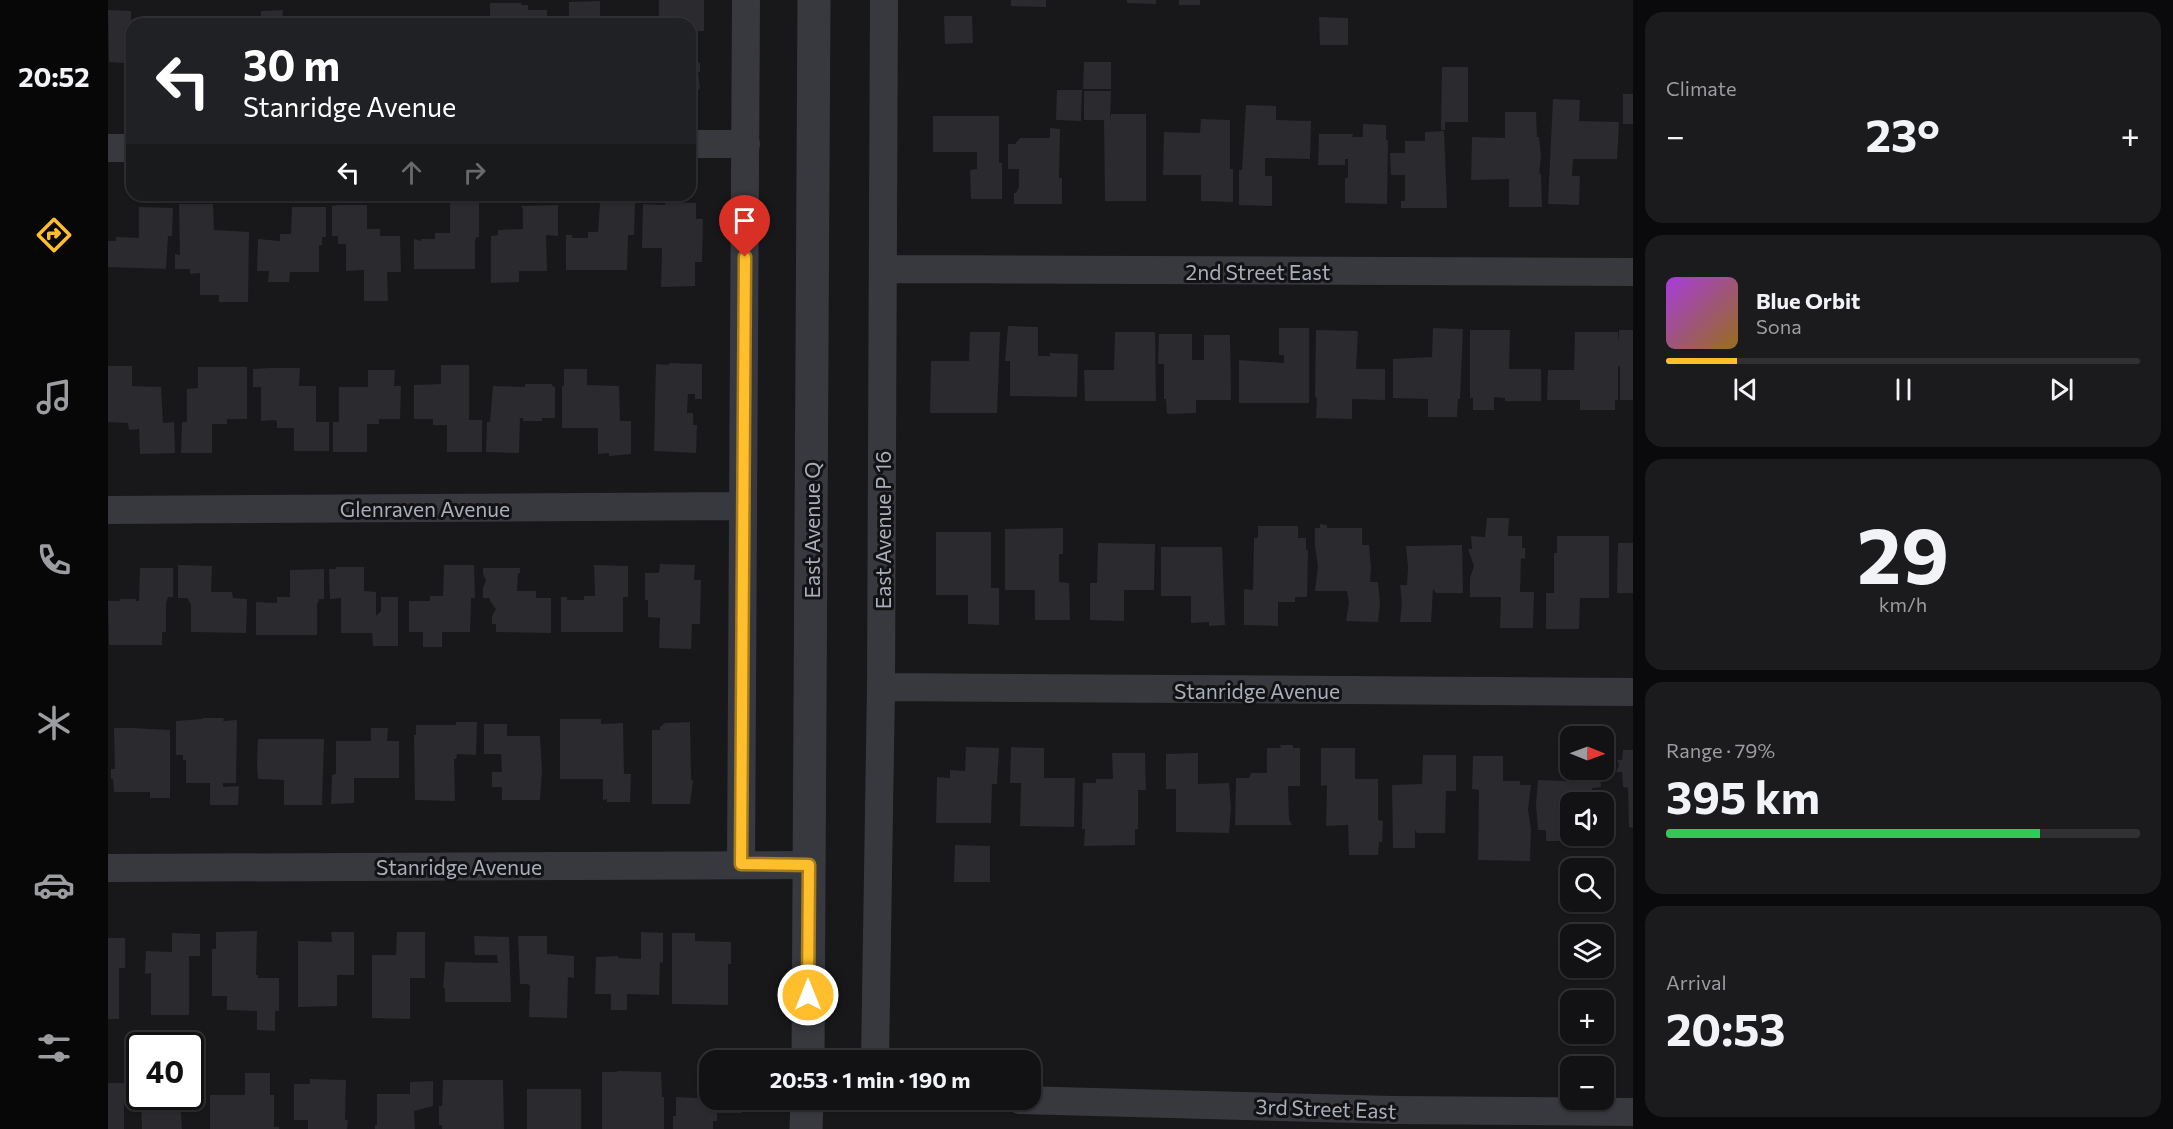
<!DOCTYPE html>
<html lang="en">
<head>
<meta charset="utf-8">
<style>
	:root { --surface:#121114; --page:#1b1a1d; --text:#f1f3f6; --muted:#9c9da0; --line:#313134; --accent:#ffbe2b }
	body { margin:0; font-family:Commissioner,sans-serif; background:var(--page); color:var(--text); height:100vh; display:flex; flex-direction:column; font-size:22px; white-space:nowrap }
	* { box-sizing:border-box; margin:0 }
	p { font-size:20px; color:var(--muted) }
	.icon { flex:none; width:33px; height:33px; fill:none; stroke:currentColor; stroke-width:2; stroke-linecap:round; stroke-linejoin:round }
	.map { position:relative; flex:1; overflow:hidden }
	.drawer { display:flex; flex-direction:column; gap:12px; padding:12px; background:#0a090b; width:540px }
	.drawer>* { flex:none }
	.top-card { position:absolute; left:18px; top:18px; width:570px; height:183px; border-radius:18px; box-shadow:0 2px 4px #0004,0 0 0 2px var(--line); background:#202124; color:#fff; overflow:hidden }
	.needle { width:39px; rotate:91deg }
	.buttons { position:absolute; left:1452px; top:726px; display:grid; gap:12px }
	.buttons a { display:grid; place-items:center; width:54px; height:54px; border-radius:12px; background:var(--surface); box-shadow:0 2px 4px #0004,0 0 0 2px var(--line); font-size:30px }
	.speed { position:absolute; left:18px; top:1032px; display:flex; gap:12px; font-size:30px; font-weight:700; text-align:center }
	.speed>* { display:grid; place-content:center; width:78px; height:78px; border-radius:50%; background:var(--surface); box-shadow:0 2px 4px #0004,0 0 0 2px var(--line); line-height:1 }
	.speed .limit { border:3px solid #111; border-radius:9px; background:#fff; color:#111 }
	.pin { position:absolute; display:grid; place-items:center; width:51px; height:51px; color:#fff; margin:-62px -26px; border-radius:50% 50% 50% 0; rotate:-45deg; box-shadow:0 0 6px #0007 }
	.pin .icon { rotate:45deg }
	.me { position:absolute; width:66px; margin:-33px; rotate:0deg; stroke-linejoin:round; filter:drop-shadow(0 0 4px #0008) }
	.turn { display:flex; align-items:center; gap:21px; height:126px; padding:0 18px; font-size:27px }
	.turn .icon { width:78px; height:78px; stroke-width:2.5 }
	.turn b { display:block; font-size:42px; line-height:51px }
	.lanes { display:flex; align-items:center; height:57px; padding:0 18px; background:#0003; justify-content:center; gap:30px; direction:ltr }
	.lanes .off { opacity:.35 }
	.big { font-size:45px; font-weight:700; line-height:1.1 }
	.drawer .widget { flex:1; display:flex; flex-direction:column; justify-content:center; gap:9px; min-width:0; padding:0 21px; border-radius:18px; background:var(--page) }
	.drawer .dial { align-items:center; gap:0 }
	.dial b { font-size:78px; line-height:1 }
	.song { display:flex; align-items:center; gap:18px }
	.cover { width:72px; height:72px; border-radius:9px; background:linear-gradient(135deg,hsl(280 70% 55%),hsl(40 70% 35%)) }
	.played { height:6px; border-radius:3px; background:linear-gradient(90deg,var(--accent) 15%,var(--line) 15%) }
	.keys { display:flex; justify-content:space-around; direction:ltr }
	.heat { display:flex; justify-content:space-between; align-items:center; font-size:33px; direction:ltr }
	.charge { height:9px; border-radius:4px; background:linear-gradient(90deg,#34c759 79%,var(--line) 0) }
	.trip { position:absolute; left:591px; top:1050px; width:342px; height:60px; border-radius:18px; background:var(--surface); box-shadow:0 2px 4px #0004,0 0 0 2px var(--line); font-weight:700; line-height:60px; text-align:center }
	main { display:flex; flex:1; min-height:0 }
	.tabs { display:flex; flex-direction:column; width:108px; justify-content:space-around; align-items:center; background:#070708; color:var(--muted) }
	.tabs .icon { width:42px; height:42px }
	.tabs .active { color:var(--accent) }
	.tabs b { font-size:27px; color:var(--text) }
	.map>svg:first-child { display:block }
	.building { fill:#2b2a2e }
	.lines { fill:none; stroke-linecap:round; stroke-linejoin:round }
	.minor { stroke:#38393f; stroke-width:28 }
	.tertiary { stroke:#38393f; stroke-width:33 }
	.route-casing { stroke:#a67c1c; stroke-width:15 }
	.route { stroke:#ffbe2b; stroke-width:10 }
	.labels { text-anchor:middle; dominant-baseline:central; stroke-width:6; stroke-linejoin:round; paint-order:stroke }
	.street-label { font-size:21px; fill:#a9aebb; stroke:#131215 }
</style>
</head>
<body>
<main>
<nav class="tabs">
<b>20:52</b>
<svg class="icon active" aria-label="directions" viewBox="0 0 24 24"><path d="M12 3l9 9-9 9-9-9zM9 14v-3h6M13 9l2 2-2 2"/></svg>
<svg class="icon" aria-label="music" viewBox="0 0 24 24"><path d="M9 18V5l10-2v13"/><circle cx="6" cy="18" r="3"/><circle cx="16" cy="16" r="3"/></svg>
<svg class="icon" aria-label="phone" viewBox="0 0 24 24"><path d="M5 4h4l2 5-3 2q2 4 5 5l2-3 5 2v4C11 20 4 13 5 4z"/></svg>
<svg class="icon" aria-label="climate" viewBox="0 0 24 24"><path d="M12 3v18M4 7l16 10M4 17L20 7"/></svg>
<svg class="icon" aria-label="car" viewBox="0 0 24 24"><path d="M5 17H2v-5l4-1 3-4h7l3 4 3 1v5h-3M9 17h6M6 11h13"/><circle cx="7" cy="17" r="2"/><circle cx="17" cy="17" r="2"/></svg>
<svg class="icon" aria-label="filters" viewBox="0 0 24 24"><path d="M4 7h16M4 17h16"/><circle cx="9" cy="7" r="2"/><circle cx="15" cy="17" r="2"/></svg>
</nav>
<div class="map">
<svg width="1525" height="1129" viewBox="0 0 1525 1129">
	<rect width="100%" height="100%" fill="#18171a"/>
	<!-- building -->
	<path class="building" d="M551,0h45v31h-14v-7h-31z
		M903,0h35v7l-35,-1z
		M1019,0h29v4l-29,-1z
		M1071,0h21v5h-21z
		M492,1v23h-31v-22z
		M382,3h32l-1,2h7v5h19v14h-57z
		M0,10l23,1 1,48h-8v4l-15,-1z
		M175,10l-1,14h-21v-13z
		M836,16h28l1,27 -28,1z
		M1211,17l29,1v27h-28z
		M309,21l55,1v2h-55z
		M582,49h6v13l4,1v9h-2l2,16 -2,2h-8z
		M976,62h27v27h-28z
		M1334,67h26v55h-23v8h-4z
		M949,90h25l-1,31 -25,-1z
		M976,91h27l-1,30 1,-7h35v87h-41l-1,-81h-20z
		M1515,94h10v30h-10z
		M1445,99l27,1 -1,21 40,1 -2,37h-44l-1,17h8l-1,29 -31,-1z
		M1138,105l30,1v14l35,1 -1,38 -45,-1v18h7v30l-33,-1v-35h3z
		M1397,112h31l1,25h2l2,19 -2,19 2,-2 1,34h-33v-28l-38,1 1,-43 33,1z
		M825,116h66v47h3v36h-31l-1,-29 7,-1v-17h-44z
		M1093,119l29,1v49h3v33l-32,-1v-26h-38l1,-43 36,1z
		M1255,124l23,1v15h2l-1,64 -42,-1v-25h3v-19h-3v6h-27l1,-31h34l-1,3h11z
		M942,128l10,1 -1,49h3v26h-48v-11h2l3,-6v-18h-11v-25h7l5,-6h30z
		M1336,131l3,77h-46v-7h4v-26h-14l-1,-22h15v-12h20v-9z
		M342,202l29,1v34h-3l-1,5v27h-61v-30l7,2v-2h14v-6h15z
		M557,202l31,1v16h7l-1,43h-7v24l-34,1 1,-39h-20l1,-44 22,1z
		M492,203h35l-1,32h-6l-1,35h-61v-35h6v3h16v-6h10z
		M71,204h34l1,26 35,2 -1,70h-29v-7h-19v-22l-10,1v-5h-15v-15l5,1z
		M231,205h28v24h13v7h20l1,36h-14l1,29h-24v-31l-18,1v-27h-8v-8h-6v-30z
		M450,205v31l-12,-1 1,36h-28v11l-28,1v-47l7,-1v-5l25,-1v-20l-2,-3z
		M31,207l34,1 -1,28h-4l-2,33 -58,-2v-26h8v-4l23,1z
		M184,207h34v30h-4v8h-3v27h-29l-1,10h-21l1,-11h-12l1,-32 22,2v-7h11z
		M900,326l30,1v29h12v-3l28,1 -1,43 -67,-1v-35h-5z
		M1171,328h30v75h-70v-43l45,3v-8h-5z
		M1325,328l30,1 -3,70h-2l-1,18h-29v-18l-35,-1v-39l39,-2z
		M1208,330l42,1 -2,38h29v31l-33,-1v20l-36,-1 1,-20 -2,-1z
		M1362,330h40l-1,39h32v32h-36v-3l-11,-1v13h-21v-12h-3z
		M1511,330h14v70h-13v-34h-2v34h-3v10h-35v-10h-33l1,-30h26l1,-38h43l1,11z
		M862,332h30l-3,81h-67l1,-52h38z
		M1007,332h40l1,69h-71l-1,-31h30z
		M1051,334h33v26h12v-25h26l1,65h-35v13l-29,1 -1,-15h-2v-35h-6z
		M561,363l33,1v35h-7v-5h-7l-1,19h6v12h4l-1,28 -42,-2 2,-87 13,1z
		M333,365h28v55h13v32h-35v-27h-14v-6h-19v-34l27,-1z
		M0,366h24v20l29,1 2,36 11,-1 1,31 -35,1 -1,-25 -10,1 -1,-7 -20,-1z
		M90,367h49v52h-20v5h-15v29h-31l1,-31h5v-33l11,-1z
		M161,368h31l-1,18h17v36h13v29h-35v-23h-17v-7l-3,-1 -13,1v-34h-8v-18z
		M456,369h23v16l32,1 1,35h11v33l-22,2v-3l-11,1v-26h-36v-42h2z
		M260,370h27l-1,16h7l-1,33h-21v5h-12v28h-34v-30h6v-35h29z
		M417,384h27v2l3,1v31h-13v3h-19v-3h-3l-1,35 -33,-1 1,-30h3l3,-36 32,1z
		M1379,518h22l-1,18h14v12h3v11l-4,-1 -1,34h14l-1,36h-33l1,-31h-31v-19l4,-12 -6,-17h4l-1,-13 14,1z
		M1212,524l7,1v3h35v17h7l2,22 -1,15h8l2,22 -2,18 -32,-1 3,-18 -2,-12h-32l3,-25 -3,-20v-18h5z
		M1150,526h40v12h8v12h2l-1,47h-12v5h-17v24l-34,-1v-36l9,1 1,-52h4z
		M955,528v26h-4v28l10,1 1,37h-35v-30h-30v-61z
		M828,532h55v56h8v37l-31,-1v-29h-32z
		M1449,536h52v62h-29l-1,31h-33v-36h8v-40h3z
		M990,543l57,1 -1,46h-30v31l-34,-1v-37h7z
		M1510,543h15v50h-16z
		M1354,545l1,48h-27l-3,-4 -2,33h-31l2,-19 -2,-18h7l1,-18 -2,-21z
		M1053,547h61l3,78 -16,1v-4l-18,1v-27h-30z
		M552,564l35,1 -1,15h7l-1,44h-8l-1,25 -32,-1 1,-30 -12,-1v-17h-3v-27h14z
		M70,565l34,1 -1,26h21l1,6 14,1 -1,34 -55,-1v-28l-4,-6h-9z
		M336,565h30l1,33h-4l-1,34h-28v15h-19v-15h-14v-31h21v-5h13z
		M486,565l34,1v31h-5v35h-62v-35h6v3h17v-4h11z
		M228,567h28v24l12,1v24l5,-5v-14h17v49h-25l-1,-13h-31v-35l-11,1 -1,-30h7z
		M32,568h33v29h-5l-2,6v29h-4v13h-53l-1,-44h11l2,-2h15v2h3z
		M375,568h37v5h-2l-1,18h19v7h15v35l-55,-1v-8h-4v-8l4,-7 -6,-8v-3h-7v-10l3,-8 -3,-6z
		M216,569v30h-5l-2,6v30h-61v-33l21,1v-6h13v-27z
		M94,718h22l-1,3 14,-1 -1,63h-13v4l16,-1 -1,19h-28v-22h-24v-23h-3v-5h-7v-34l26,-2z
		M452,719h41v5l22,-1 1,51h7l-1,28h-23v-3l-4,1v-21h-43z
		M348,722h21l-1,33 -19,-1 -1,5h-2l1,42 -40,-1 -1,-65h2v-10h40z
		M582,722l1,58h2l-3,24h-38v-74h8v-3l5,-4z
		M376,724h23v12h33l2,34 -2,30h-38v-13h-10v-15h10l-1,-18h-17z
		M6,728h19l37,2v68h-20v-6h-36l-1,-13h-2v-10h4z
		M263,728h17l-1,13h12v37h-45v25l-23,1 1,-29 4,-1v-33h35z
		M150,739h66l-2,66h-38v-25l-26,-1 -1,-15z
		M1172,745h13v3h7v38h-12l1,33 3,6h-57l1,-47h13l2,-5h16v-25h14z
		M858,747l33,1 -2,36h-5l-1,39h-55l1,-46 13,1v-8l15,1z
		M903,747l33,1v30h31l-1,49 -54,-1 1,-43h-11z
		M1213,748h34v31h23v41l5,1 -1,21h-3l-1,13h-29l-1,-30 -22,1 1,-41 -6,1z
		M1515,750h10v78l-4,-1 -1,-39 -5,-1 -1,-15h-6l3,-7 -2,-5h5z
		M1004,753h33l1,37h-8v39h-3v16l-51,1 1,-17h-3l1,-46h13v-4h17z
		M1090,753v31l31,-1 2,25 -2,25 -53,-1v-43h-10v-35z
		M1315,755h33v36h-10l-1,42h-28l-2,-3v18h-22l-1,-63 30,-1z
		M1365,756h30v25h17v4h11l-3,24 3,21 -1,31 -52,-1 1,-70 -7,-1z
		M1461,770h31l1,17 -9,1v14h-22l2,39h-26v-11h-8l-2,-25 2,-25 31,1z
		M847,845l35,1v36h-36z
		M149,931l-1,44h2v3h21v33h-4v20l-18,-1v-19l-30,-1v-14h-15v-47h4v-17z
		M223,932h23v43h-17v31l-39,1v-66l34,1z
		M289,932h28v46h-15v41l-38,-1v-63h24z
		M533,932l22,1v30l-3,-1 -1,33 -32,-1v16h-16v-16h-16l1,-37 22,-1v2l23,1z
		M64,933l28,1v22h-11v59h-38v-42l-6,1 1,-23 26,1z
		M564,933h23v8l36,1v22h-3v41l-56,-1z
		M366,936l35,1 2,65h-66v-14h-2l2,-26 53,1 -1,-8h-22z
		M410,936h29v18l27,2v22l-6,-1 -1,41 -38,-1 1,-31 -2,-2h-8z
		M0,938h17v30h-6v51h-11z
		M509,1071l44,1 1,25h2v32h-62v-57h15z
		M137,1073h25v22h4v32h5v2h-69v-34h35z
		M202,1079l36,1 -1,40h3l-1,9h-39v-9h-14v-36h16z
		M335,1080h60l1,49h-62v-4h-3v-19h3z
		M325,1081v25l-19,5 1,18h-40v-4h2v-31h33v-12z
		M0,1083h16v46h-16z
		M419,1089h54v40h-54z
		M33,1096h39l2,33h-40z
		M568,1097l64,3v9h2v4h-25v8h-4v8h-40v-13h3z"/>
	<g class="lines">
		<!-- minor -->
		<path class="minor" d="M582,144h56
			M0,148h24
			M775,269l750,3
			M0,510l635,-4
			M773,687l752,5
			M633,864l5,-864
			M0,868l701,-3
			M767,1060l6,-373 3,-687
			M912,1100l372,10 241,2"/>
		<!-- tertiary -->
		<path class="tertiary" d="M700,1060l6,-1060
			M698,1129l1,-29"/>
	</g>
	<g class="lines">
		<defs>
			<path id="route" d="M637,257l-4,607 68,1 -1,130"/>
		</defs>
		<!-- route casing -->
		<use href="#route" class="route-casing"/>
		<!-- route -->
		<use href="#route" class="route"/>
	</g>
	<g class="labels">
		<!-- street labels -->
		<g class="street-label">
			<text x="1150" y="271">2nd Street East</text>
			<text x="317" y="508">Glenraven Avenue</text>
			<text transform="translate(703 530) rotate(-90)">East Avenue Q</text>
			<text transform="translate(774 530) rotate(-90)">East Avenue P 16</text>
			<text x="1149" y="690">Stanridge Avenue</text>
			<text x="351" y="866">Stanridge Avenue</text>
			<text transform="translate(1218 1108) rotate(2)">3rd Street East</text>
		</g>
	</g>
</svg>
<div class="buttons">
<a><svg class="needle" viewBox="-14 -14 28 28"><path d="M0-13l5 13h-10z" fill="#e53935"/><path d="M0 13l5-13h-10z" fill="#9c9da0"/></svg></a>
<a><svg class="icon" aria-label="sound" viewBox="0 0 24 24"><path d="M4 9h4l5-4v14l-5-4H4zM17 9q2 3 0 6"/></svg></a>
<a><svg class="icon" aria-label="search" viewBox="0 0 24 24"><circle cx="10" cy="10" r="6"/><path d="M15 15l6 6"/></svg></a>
<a><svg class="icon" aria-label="layers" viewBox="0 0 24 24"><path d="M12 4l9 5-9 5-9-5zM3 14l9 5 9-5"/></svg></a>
<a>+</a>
<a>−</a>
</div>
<div class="speed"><div class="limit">40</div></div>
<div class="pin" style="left:637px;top:257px;background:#d93025"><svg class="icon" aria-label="arrive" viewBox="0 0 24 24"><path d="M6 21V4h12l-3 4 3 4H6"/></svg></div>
<svg class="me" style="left:700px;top:995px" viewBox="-20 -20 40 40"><circle r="17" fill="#ffbe2b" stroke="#fff" stroke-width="3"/><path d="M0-11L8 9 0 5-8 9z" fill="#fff"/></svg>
<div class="trip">20:53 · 1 min · 190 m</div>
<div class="top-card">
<div class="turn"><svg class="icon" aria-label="left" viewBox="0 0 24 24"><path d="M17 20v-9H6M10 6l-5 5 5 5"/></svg><div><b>30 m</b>Stanridge Avenue</div></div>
<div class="lanes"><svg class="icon" aria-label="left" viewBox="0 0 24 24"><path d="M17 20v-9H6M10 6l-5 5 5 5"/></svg><svg class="icon off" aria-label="ahead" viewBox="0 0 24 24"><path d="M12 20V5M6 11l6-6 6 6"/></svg><svg class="icon off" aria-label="right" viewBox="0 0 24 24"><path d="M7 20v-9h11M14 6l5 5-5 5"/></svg></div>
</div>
</div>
<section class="drawer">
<div class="widget"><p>Climate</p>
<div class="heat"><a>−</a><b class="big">23°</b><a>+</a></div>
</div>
<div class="widget">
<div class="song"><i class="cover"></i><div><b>Blue Orbit</b><p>Sona</p></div></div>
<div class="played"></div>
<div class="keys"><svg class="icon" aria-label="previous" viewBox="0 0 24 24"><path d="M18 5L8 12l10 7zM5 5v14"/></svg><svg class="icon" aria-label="pause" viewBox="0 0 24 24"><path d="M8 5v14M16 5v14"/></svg><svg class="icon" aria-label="next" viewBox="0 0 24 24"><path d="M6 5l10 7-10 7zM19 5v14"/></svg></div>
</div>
<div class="widget dial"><b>29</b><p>km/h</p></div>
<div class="widget"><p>Range · 79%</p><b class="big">395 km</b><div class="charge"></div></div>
<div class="widget"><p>Arrival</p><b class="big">20:53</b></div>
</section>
</main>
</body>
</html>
